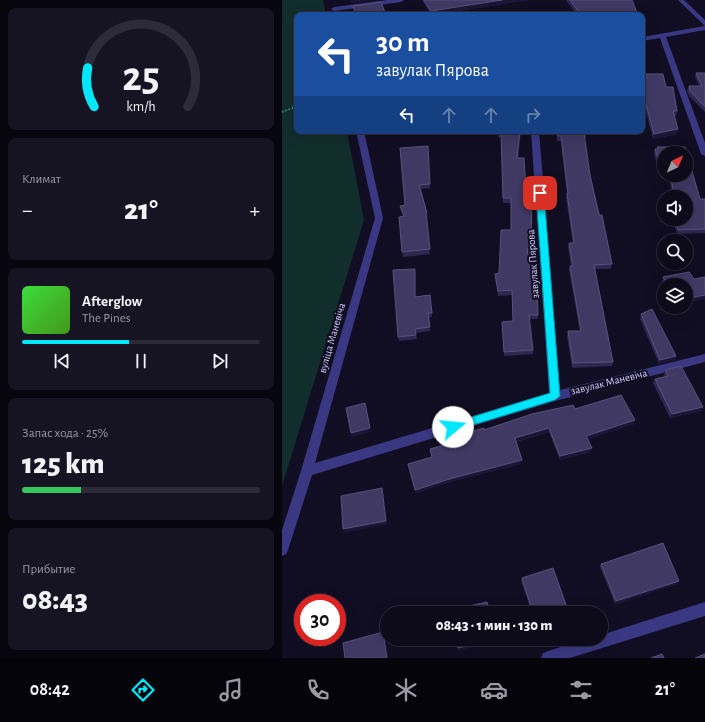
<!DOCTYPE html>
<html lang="ru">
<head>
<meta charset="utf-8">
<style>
	:root { --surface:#0d0a1a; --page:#161323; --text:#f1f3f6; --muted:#9a9aa2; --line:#2d2b39; --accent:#00e6fb }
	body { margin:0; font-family:"Alegreya Sans",sans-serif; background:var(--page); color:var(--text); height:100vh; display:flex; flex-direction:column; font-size:15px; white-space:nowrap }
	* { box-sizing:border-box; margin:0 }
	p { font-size:13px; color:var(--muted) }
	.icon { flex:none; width:22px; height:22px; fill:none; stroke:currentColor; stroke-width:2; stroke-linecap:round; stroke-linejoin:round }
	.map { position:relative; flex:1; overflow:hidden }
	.sheet { display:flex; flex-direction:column; gap:8px; padding:8px; background:#07060e; width:282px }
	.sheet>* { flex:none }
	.banner { position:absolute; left:12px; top:12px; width:351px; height:122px; border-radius:8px; box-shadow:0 4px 16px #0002,0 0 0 1px var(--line); background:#1a4fa0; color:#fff; overflow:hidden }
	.needle { width:26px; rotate:44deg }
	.buttons { position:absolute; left:375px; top:146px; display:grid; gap:8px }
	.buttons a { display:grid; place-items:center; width:36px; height:36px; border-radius:50%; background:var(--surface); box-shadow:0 4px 16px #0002,0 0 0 1px var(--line); font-size:20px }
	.speed { position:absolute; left:12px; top:594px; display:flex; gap:8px; font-size:20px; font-weight:700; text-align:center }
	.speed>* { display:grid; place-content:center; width:52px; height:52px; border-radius:50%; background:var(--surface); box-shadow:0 4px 16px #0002,0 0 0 1px var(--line); line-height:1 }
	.speed .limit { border:6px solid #d22; background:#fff; color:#111 }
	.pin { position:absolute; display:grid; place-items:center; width:34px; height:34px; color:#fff; margin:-17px; border-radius:8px; box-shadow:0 2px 6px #0006 }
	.me { position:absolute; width:44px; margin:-22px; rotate:73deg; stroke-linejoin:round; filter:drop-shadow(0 0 3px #0008) }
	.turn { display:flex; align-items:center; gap:14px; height:84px; padding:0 16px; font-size:18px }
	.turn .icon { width:52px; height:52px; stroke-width:2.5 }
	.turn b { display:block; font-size:28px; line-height:34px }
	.lanes { display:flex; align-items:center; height:38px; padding:0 16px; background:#0003; justify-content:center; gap:20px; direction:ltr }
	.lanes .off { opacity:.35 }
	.big { font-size:30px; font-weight:800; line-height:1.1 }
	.sheet .tile { flex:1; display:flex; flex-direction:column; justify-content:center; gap:6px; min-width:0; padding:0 14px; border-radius:8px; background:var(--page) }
	.sheet .dial { align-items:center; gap:0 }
	.dial svg { height:104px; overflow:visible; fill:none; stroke:var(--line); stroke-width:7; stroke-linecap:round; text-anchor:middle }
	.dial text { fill:var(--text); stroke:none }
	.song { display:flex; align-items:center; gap:12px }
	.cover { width:48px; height:48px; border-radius:6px; background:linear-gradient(135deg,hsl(120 70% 55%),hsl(100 70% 35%)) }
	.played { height:4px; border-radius:2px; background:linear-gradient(90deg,var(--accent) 45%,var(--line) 45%) }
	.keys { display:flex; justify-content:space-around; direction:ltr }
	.heat { display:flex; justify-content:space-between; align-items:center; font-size:22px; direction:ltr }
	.charge { height:6px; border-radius:3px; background:linear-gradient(90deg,#34c759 25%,var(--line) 0) }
	.trip { position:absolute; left:98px; top:606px; width:228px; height:40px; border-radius:20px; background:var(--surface); box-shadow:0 4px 16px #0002,0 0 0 1px var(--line); font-weight:800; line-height:40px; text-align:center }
	.tab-bar { display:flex; height:64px; justify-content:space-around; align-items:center; background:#05040a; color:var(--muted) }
	.tab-bar .icon { width:28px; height:28px }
	.tab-bar .current { color:var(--accent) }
	.tab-bar b { font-size:18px; color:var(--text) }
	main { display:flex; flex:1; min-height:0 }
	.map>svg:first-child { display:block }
	.green { fill:#112d2c }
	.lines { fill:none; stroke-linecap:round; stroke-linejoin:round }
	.path { stroke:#2db6ab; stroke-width:1.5; stroke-dasharray:1.5 2; stroke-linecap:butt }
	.street { fill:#3a3883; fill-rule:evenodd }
	.wall { fill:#2e2751; fill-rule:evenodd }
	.shaded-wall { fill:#1b1537 }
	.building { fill:#3f3964; stroke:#57517c }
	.route { fill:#00e6fb; stroke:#0096a3 }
	.labels { text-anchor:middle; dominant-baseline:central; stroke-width:4; stroke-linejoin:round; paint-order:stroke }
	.street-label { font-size:11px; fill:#d4d0ff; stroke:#110e23 }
</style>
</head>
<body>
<main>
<section class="sheet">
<div class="tile dial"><svg viewBox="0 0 100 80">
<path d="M14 69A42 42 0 1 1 86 69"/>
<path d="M14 69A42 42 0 0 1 9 39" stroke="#00e6fb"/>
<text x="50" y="56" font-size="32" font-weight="700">25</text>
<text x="50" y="72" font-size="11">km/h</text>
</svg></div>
<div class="tile"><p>Климат</p>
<div class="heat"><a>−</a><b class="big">21°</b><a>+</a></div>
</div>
<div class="tile">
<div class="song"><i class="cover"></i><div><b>Afterglow</b><p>The Pines</p></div></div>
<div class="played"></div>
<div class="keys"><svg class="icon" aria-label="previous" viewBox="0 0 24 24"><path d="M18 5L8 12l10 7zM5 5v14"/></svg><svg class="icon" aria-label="pause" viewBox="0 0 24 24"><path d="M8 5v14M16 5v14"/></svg><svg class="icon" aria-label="next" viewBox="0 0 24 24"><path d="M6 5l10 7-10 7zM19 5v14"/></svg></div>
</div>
<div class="tile"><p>Запас хода · 25%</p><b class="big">125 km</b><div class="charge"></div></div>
<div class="tile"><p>Прибытие</p><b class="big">08:43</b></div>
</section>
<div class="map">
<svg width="423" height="658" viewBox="0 0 423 658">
	<rect width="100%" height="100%" fill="#110e23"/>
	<!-- green -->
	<path class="green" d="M0,0h41l3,15h-29v116h50l17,89 -82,266z"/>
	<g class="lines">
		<!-- path -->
		<path class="path" d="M0,112l15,-6"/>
		<!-- street -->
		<path class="street" d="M106,0h16l-3,2 -67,9 -3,-2 3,-2z
			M396,0h6l21,20v6z
			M423,26v4l-39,7 39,106v13l-4,-2 -41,-116 -18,3v-4z
			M74,131h8l19,87 -68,245 234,-70 -18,-262h8l21,259 145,-36v8l-150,39 -243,74 -24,75 -2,4 -4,2v-26l19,-59 74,-253z
			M423,602v14l-135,42h-29l2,-5 5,-2 39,-12h14v-4z"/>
	</g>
	<!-- wall -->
	<path class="wall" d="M140,0h107l-97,15h-1z
		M284,0h66l6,15h-61z
		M414,73h9v39l-16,-16 -2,-5 2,-5h10l-4,-9z
		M364,74l20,13 11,24 -1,5h-2l3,18 -24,5 -11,-42 1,-4 -1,-4v-11h3z
		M217,131h22l-3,27 8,34 5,57v5h-3l10,61v4h-9l4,31v4l-29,2 -2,-34 11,-1 -1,-26 -14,1 -3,-18v-4l4,-1 12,-43v-27h-8l-2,-65 -3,-1z
		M274,131h30v7h-2l6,37 22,89 -1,5h-16l18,93 -1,4 -40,2 -5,-32 1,-5h12l-11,-61 1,-4h1l-3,-19 1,-4h4l-7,-45 1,-5 -6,-52h-4z
		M146,146l2,42 -9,1 7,28h-2l4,37 -27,3 -4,-40 4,-1 -2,-6 -1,-4 5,-1z
		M375,147h28l15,52h5v34l-28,1 -5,-15h14v-22h-13l-5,-21h-8l-6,-22 1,-5h2zM382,153h22v22h-22z
		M133,269v28l15,-2 2,22 -4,1 2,13 -14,2 1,6 -18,2 -1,-4z
		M381,277l23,8h-22v1l-2,-4z
		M359,314l35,42 -1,4 -16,4 -19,-45z
		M383,370l38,37 -2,4 -31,7 -17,-35 2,-4 10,-2 -1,-3z
		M293,409l59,15 -46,15 3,13 -31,8 -11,-28 -33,10 5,22 -68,17 -37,12 -8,-29 24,-7 -2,-8 37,-11 -1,-5 18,-3z
		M319,564l76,20 -62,20 -15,-37z
		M240,578l47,35h-37l-11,-32z"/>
	<!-- shaded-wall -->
	<path class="shaded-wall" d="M69,0h25l-25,3z
		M220,0h27l-98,15v-4z
		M396,129l-1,5 -24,5 1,-5z
		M144,213h1l1,4h-2z
		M423,295v4l-19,4v-4z
		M394,356l-1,4 -16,4 1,-4z
		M421,407l-2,4 -31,7 2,-4z
		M84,408l5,24 -19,5 -1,-4z
		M353,420l-1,4 -48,16v-4z
		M267,428v4l-35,10 1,-4z
		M310,448l-1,4 -31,8v-4z
		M240,460l-1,4 -68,17 -37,12 -1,-3 38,-12z
		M100,488l1,3 4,33 -42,9 -2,-4z
		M397,581l-2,3 -62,20 1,-3z
		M101,632l1,3 4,23h-1z
		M214,639l-1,2 -37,10v-3z"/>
	<!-- building -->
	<path class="building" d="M142,0h78l-71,11z
		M288,0h62l6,15h-57z
		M99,2l5,13h-30l-3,-9z
		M414,73h9v34l-15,-16 -1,-5h13z
		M364,74h17l3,13h7l4,24h-4l5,18 -24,5 -11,-41h2l-3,-12v-3h5z
		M217,131h21l-3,27h7l2,34h6l-1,57h-4l7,42h3l1,24h-9l4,35 -29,2 -2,-30 11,-1 -1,-31 -14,1 -3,-17 4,-1 2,-43h10v-32h-8l-2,-65h-2z
		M275,131h29v2h-2l6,42 9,40h3l10,49 -18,1 19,97 -40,1 -5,-32h13l-11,-65h3l-4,-23h5l-7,-50h1l-7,-57h-3z
		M146,146l2,38 -11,1 8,28h-1l4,36 -28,3 -3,-35 5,-1 -4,-10 5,-1 -5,-57z
		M375,147h28l15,52h5v30l-27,1 -3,-11h11v-22h-11l-5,-22h16v-22h-22v18h-3l-6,-22h3z
		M133,269v28l15,-2 2,18h-4l2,14 -15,2 1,6 -18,2 -5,-67z
		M407,272l5,7 11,-2v18l-19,4v-14h-18l-5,-8z
		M370,309l24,47 -16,4 -19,-46z
		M399,366l22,41 -31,7 -17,-35 13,-3 -3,-6z
		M339,395l14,25 -49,16 6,12 -32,8 -11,-28 -34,10 7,22 -69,18 -38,12 -7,-26 24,-7 -2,-8 38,-11 -2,-5 18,-5v2l48,-16 41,-9 2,4z
		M83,403l5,25 -19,5 -5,-25z
		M100,488l4,33 -43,8 -2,-33z
		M381,543l16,38 -63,20 -15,-37z
		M271,568l16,45h-36l-11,-35z
		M205,602l3,11h-39v-3z
		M101,632l4,26h-42l-2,-15z
		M174,639h39l-37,9z
		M380,654l2,4h-13z
		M423,654v4h-10z"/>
	<!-- route -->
	<path class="route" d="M258,191l4,2 16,203 -5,4 -102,31 -4,-1 -1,-3 1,-3 101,-31 -14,-200z"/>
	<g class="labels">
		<!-- street labels -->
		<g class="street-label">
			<text transform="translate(251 264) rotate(-94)">завулак Пярова</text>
			<text transform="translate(50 338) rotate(-74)">вуліца Маневіча</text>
			<text transform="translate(327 382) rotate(-14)">завулак Маневіча</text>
		</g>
	</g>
</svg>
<div class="buttons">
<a><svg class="needle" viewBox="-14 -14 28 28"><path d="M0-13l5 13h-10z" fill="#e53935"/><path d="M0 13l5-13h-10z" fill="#9a9aa2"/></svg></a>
<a><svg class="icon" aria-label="sound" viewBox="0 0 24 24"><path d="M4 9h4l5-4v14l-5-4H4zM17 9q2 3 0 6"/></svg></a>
<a><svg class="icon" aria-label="search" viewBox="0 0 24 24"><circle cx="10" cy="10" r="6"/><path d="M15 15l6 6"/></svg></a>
<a><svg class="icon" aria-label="layers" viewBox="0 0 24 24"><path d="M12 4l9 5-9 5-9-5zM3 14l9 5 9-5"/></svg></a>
</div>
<div class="speed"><div class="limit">30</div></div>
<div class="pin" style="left:258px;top:193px;background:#d93025"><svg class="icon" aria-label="arrive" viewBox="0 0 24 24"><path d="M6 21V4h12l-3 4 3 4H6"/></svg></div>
<svg class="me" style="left:171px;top:427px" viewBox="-20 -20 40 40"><circle r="19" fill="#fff"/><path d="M0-13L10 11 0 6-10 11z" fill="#00e6fb"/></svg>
<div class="trip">08:43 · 1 мин · 130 m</div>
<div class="banner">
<div class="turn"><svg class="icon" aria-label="left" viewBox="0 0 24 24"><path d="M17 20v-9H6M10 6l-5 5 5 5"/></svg><div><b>30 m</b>завулак Пярова</div></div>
<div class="lanes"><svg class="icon" aria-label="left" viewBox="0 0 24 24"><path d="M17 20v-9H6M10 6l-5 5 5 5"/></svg><svg class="icon off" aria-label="ahead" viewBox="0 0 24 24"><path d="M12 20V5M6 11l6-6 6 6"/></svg><svg class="icon off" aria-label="ahead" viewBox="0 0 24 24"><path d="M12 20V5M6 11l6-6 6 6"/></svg><svg class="icon off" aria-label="right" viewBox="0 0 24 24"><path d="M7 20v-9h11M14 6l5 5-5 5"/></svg></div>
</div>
</div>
</main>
<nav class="tab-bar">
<b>08:42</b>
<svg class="icon current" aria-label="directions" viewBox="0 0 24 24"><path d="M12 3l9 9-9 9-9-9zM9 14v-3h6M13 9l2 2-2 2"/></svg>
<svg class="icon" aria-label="music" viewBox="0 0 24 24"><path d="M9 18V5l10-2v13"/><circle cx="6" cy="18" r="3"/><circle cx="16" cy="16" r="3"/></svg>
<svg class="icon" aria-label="phone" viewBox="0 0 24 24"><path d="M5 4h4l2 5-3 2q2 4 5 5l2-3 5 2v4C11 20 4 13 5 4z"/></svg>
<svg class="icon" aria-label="climate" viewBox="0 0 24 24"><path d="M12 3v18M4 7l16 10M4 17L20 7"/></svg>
<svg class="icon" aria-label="car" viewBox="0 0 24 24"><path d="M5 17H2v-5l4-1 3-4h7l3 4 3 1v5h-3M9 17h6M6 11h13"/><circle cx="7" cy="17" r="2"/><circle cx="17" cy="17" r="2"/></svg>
<svg class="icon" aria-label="filters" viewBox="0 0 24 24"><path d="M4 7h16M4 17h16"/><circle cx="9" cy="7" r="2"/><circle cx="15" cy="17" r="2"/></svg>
<b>21°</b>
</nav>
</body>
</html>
